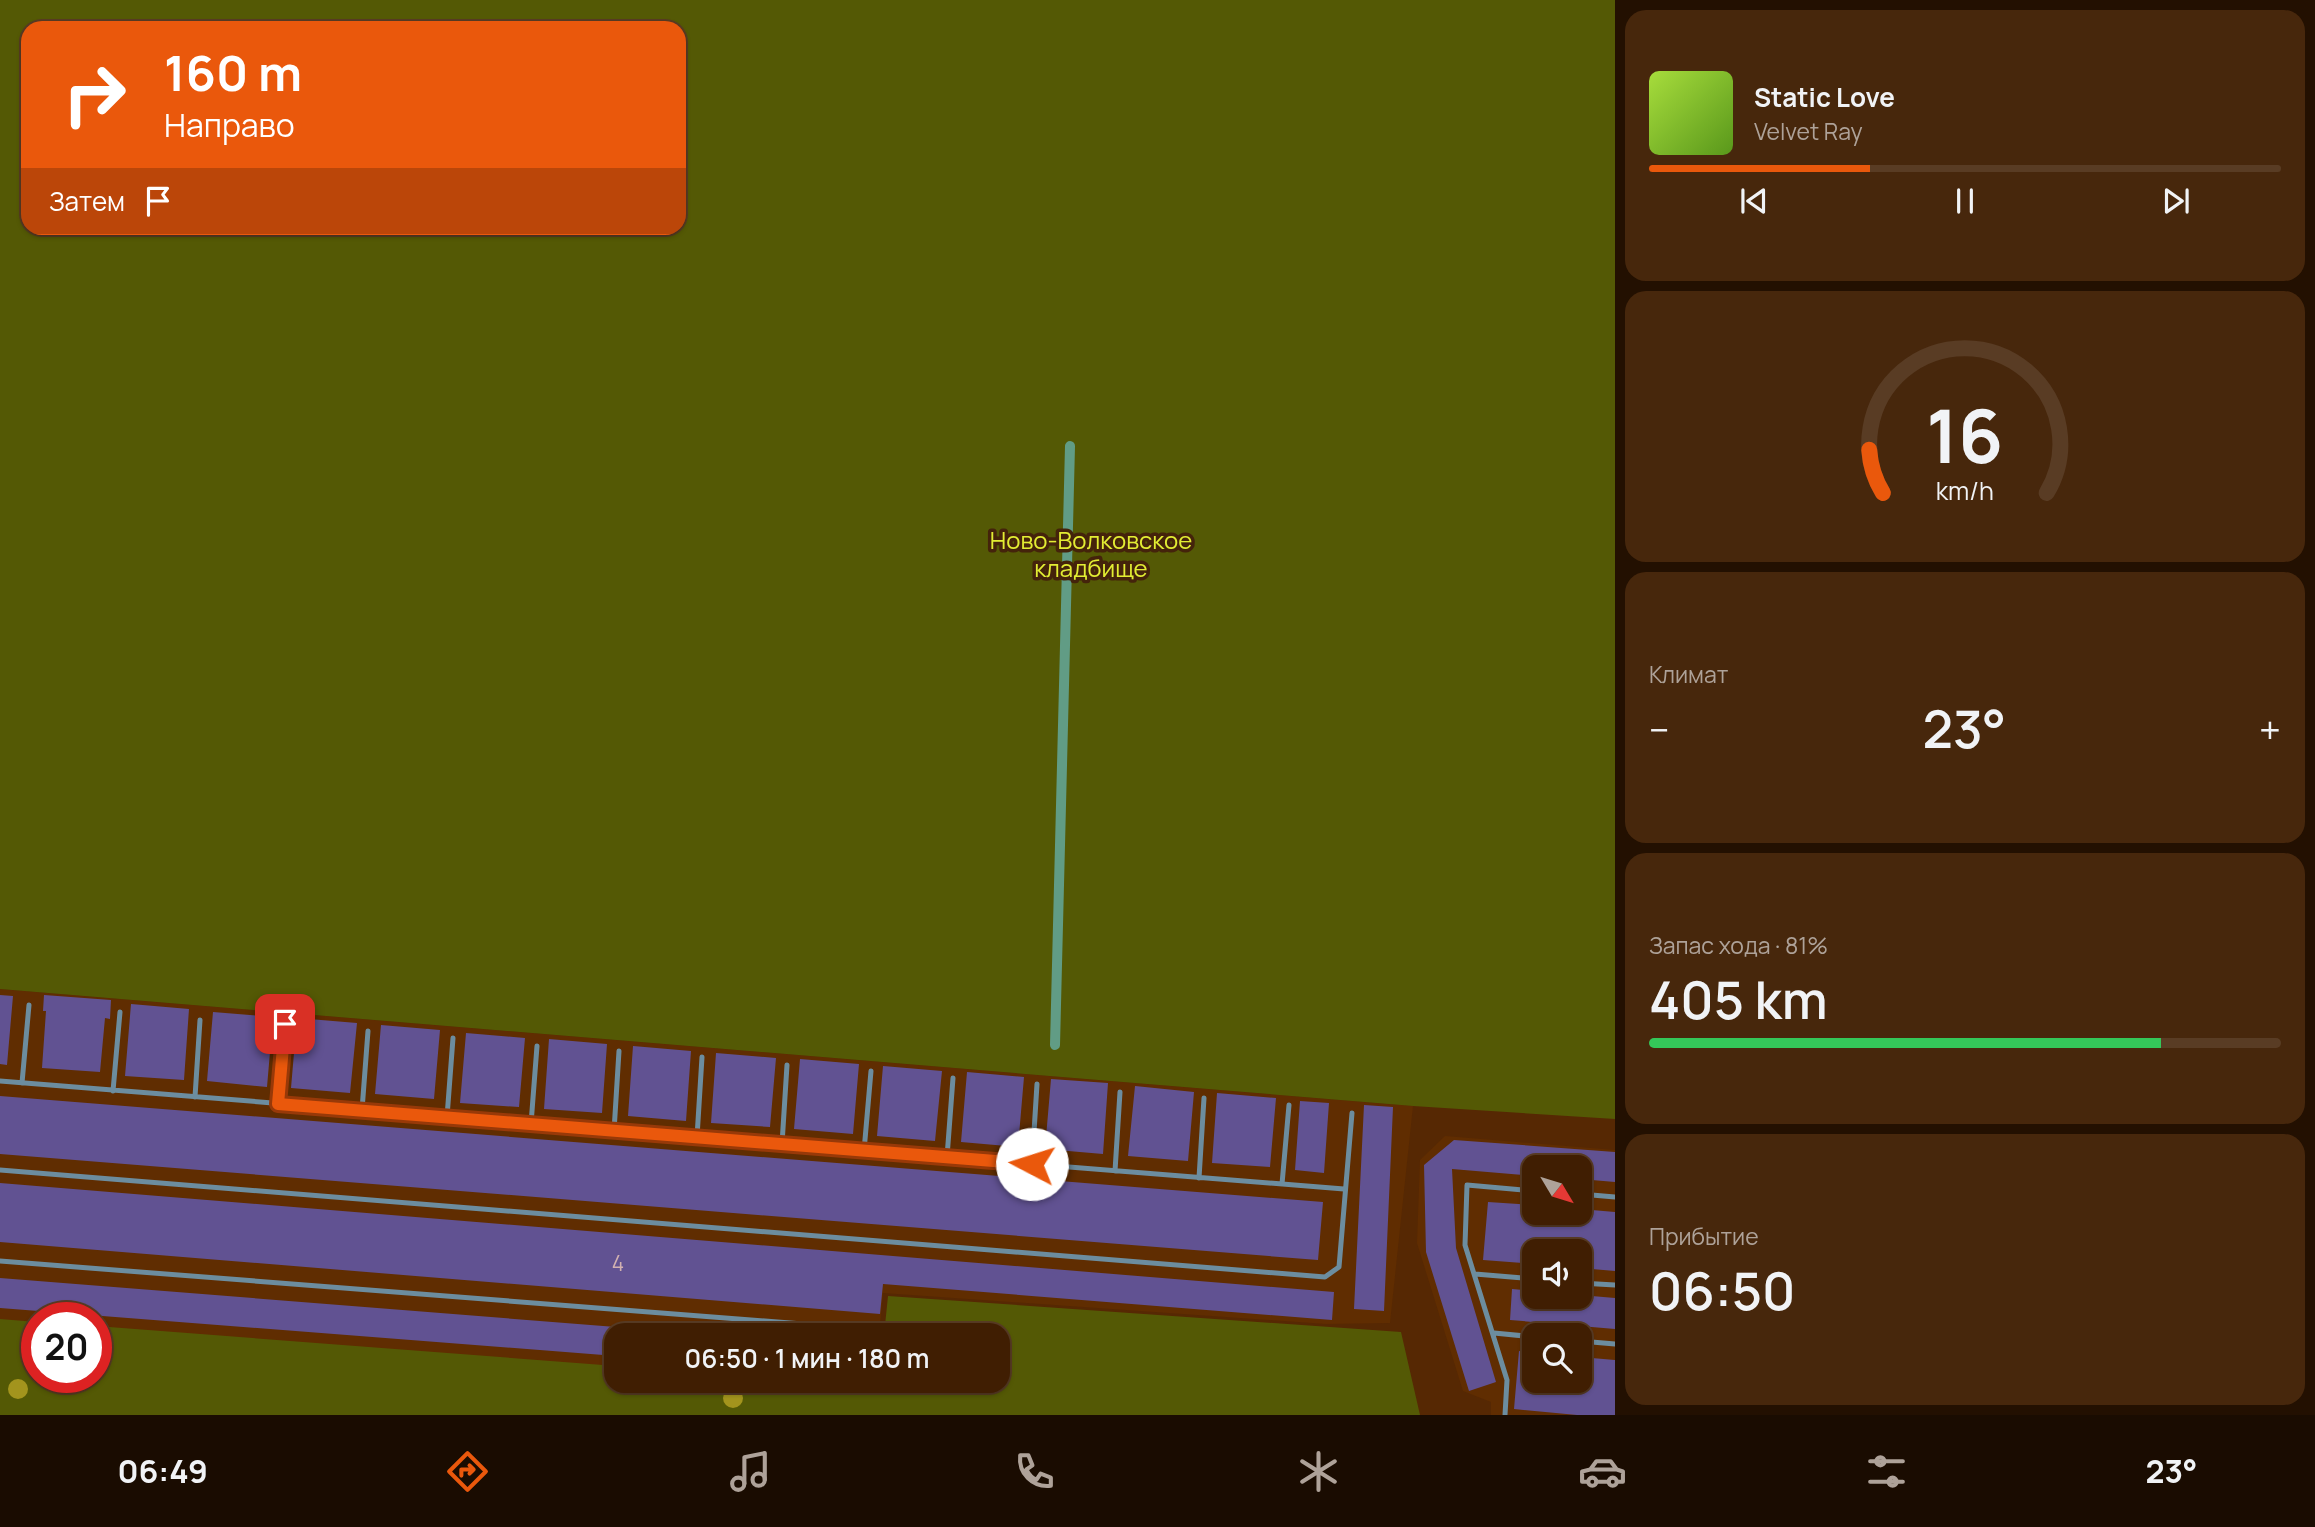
<!DOCTYPE html>
<html lang="ru">
<head>
<meta charset="utf-8">
<style>
	:root { --surface:#401e02; --page:#47270c; --text:#f1f3f6; --muted:#aea299; --line:#593c24; --accent:#ea580c }
	body { margin:0; font-family:Manrope,sans-serif; background:var(--page); color:var(--text); height:100vh; display:flex; flex-direction:column; font-size:26px; white-space:nowrap }
	* { box-sizing:border-box; margin:0 }
	p { font-size:23px; color:var(--muted) }
	.icon { flex:none; width:38px; height:38px; fill:none; stroke:currentColor; stroke-width:2; stroke-linecap:round; stroke-linejoin:round }
	.map { position:relative; flex:1; overflow:hidden }
	.details { display:flex; flex-direction:column; gap:10px; padding:10px; background:#231001; width:700px }
	.details>* { flex:none }
	.hud { position:absolute; left:21px; top:21px; width:665px; height:214px; border-radius:21px; box-shadow:0 2px 5px #0004,0 0 0 2px var(--line); background:#ea580c; color:#fff; overflow:hidden }
	.needle { width:46px; rotate:128deg }
	.buttons { position:absolute; left:1522px; top:1155px; display:grid; gap:14px }
	.buttons a { display:grid; place-items:center; width:70px; height:70px; border-radius:14px; background:var(--surface); box-shadow:0 2px 5px #0004,0 0 0 2px var(--line); font-size:35px }
	.speed { position:absolute; left:21px; top:1302px; display:flex; gap:14px; font-size:35px; font-weight:700; text-align:center }
	.speed>* { display:grid; place-content:center; width:91px; height:91px; border-radius:50%; background:var(--surface); box-shadow:0 2px 5px #0004,0 0 0 2px var(--line); line-height:1 }
	.speed .limit { border:10px solid #d22; background:#fff; color:#111 }
	.pin { position:absolute; display:grid; place-items:center; width:60px; height:60px; color:#fff; margin:-30px; border-radius:14px; box-shadow:0 4px 10px #0006 }
	.me { position:absolute; width:77px; margin:-38px; rotate:275deg; stroke-linejoin:round; filter:drop-shadow(0 0 5px #0008) }
	.turn { display:flex; align-items:center; gap:24px; height:147px; padding:0 28px; font-size:32px }
	.turn .icon { width:91px; height:91px; stroke-width:2.5 }
	.turn b { display:block; font-size:49px; line-height:60px }
	.then { display:flex; align-items:center; height:66px; padding:0 28px; background:#0003; gap:14px; font-size:26px }
	.big { font-size:52px; font-weight:600; line-height:1.1 }
	.details .card { flex:1; display:flex; flex-direction:column; justify-content:center; gap:10px; min-width:0; padding:0 24px; border-radius:21px; background:var(--page) }
	.details .dial { align-items:center; gap:0 }
	.dial svg { height:182px; overflow:visible; fill:none; stroke:var(--line); stroke-width:7; stroke-linecap:round; text-anchor:middle }
	.dial text { fill:var(--text); stroke:none }
	.song { display:flex; align-items:center; gap:21px }
	.cover { width:84px; height:84px; border-radius:10px; background:linear-gradient(135deg,hsl(80 70% 55%),hsl(90 70% 35%)) }
	.played { height:7px; border-radius:4px; background:linear-gradient(90deg,var(--accent) 35%,var(--line) 35%) }
	.keys { display:flex; justify-content:space-around; direction:ltr }
	.heat { display:flex; justify-content:space-between; align-items:center; font-size:38px; direction:ltr }
	.charge { height:10px; border-radius:5px; background:linear-gradient(90deg,#34c759 81%,var(--line) 0) }
	.trip { position:absolute; left:604px; top:1323px; width:406px; height:70px; border-radius:21px; background:var(--surface); box-shadow:0 2px 5px #0004,0 0 0 2px var(--line); font-weight:600; line-height:70px; text-align:center }
	.tabs { display:flex; height:112px; justify-content:space-around; align-items:center; background:#1a0c01; color:var(--muted) }
	.tabs .icon { width:49px; height:49px }
	.tabs .current { color:var(--accent) }
	.tabs b { font-size:32px; color:var(--text) }
	main { display:flex; flex:1; min-height:0 }
	.map>svg:first-child { display:block }
	.built { fill:#602d01; fill-rule:evenodd }
	.green { fill:#545905; fill-rule:evenodd }
	.lines { fill:none; stroke-linecap:round; stroke-linejoin:round }
	.stream { stroke:#619c85; stroke-width:10 }
	.building { fill:#615292 }
	.lane { stroke:#6c8d9f; stroke-width:5 }
	.tree { fill:#a3941d }
	.route-casing { stroke:#983908; stroke-width:18 }
	.route { stroke:#ea580c; stroke-width:12 }
	.labels { text-anchor:middle; dominant-baseline:central; stroke-width:7; stroke-linejoin:round; paint-order:stroke }
	.number-label { font-size:21px; fill:#d1b1b1 }
	.park-label { font-size:24px; fill:#e2ed33; stroke:#44230b }
</style>
</head>
<body>
<main>
<div class="map">
<svg width="1615" height="1415" viewBox="0 0 1615 1415">
	<rect width="100%" height="100%" fill="#562803"/>
	<!-- built -->
	<path class="built" d="M0,989l1413,117 -23,217 -64,1 -443,-31 -4,42h-263v35l-520,-26v-26h-59v23l-37,-1z
		M1445,1136l170,14v265h-124v-13l-28,-11 -46,-148 3,-83zM1535,1167h45v46h-45zM1535,1251h45v46h-45zM1535,1335h45v46h-45z"/>
	<!-- green -->
	<path class="green" d="M0,0h1615v1119l-202,-13 -1413,-117zM28,28h651v200h-651z
		M888,1296l513,36 19,83h-1420v-96l37,3v55h59v-51l520,40v15h195l69,5 1,-5h117v-46h-114z"/>
	<g class="lines">
		<!-- stream -->
		<path class="stream" d="M1055,1045l15,-599"/>
	</g>
	<!-- building -->
	<path class="building" d="M0,995l13,1 -6,69 -7,-1z
		M44,995l67,5 -1,19 -5,-1 -5,54 -58,-4 4,-57h-3z
		M131,1004l58,5 -5,71 -59,-4z
		M213,1012l60,5 -6,70 -60,-6z
		M297,1018l60,5 -7,70 -59,-5z
		M381,1025l59,5 -6,69 -59,-5z
		M466,1033l59,5 -6,69 -59,-4z
		M549,1039l58,5 -5,69 -58,-4z
		M633,1046l58,5 -5,70 -58,-5z
		M716,1053l60,5 -6,69 -59,-4z
		M800,1059l59,5 -6,70 -59,-5z
		M883,1066l59,5 -7,70 -58,-5z
		M967,1072l57,5 -6,70 -57,-5z
		M1051,1079l57,4 -5,71 -58,-5z
		M1135,1086l59,6 -6,69 -60,-5z
		M1217,1093l59,5 -6,69 -58,-4z
		M0,1096l1323,106 -5,58 -1318,-106z
		M1300,1101l29,2 -5,70 -29,-3z
		M1364,1105l29,2 -9,204 -30,-2z
		M1454,1140l161,12v30l-35,-3v-12h-45v9l-83,-7 4,79 40,134 -27,9 -43,-139 -2,-87z
		M0,1183l1334,109 -2,28 -449,-36 -3,30 -880,-72z
		M1488,1202l47,3v8h45v-4l35,3v59l-35,-3v-17h-45v13l-52,-4z
		M0,1278l692,55v2h-76v21l-616,-48z
		M1512,1289l23,2v6l45,-2 35,3v31l-105,-9z
		M1519,1351l16,2v28h45v-24l35,3v55h-38l-63,-6z"/>
	<g class="lines">
		<!-- lane -->
		<path class="lane" d="M0,1081l1344,108
			M22,1083l7,-78
			M113,1091l7,-79
			M195,1097l5,-77
			M278,1104l7,-80
			M362,1110l6,-79
			M447,1117l6,-79
			M531,1124l6,-78
			M614,1131l5,-80
			M697,1137l5,-80
			M782,1144l5,-79
			M864,1151l7,-80
			M947,1157l6,-79
			M1032,1164l5,-80
			M0,1170l1325,107 14,-10 13,-154
			M1115,1171l5,-79
			M1199,1178l5,-80
			M1282,1184l7,-79
			M1580,1194l35,3
			M0,1261l866,68
			M1475,1274l60,5
			M1580,1283l35,2
			M1494,1333l41,4
			M1580,1341l35,3
			M1505,1415l2,-35 -42,-135 2,-60 68,6"/>
	</g>
	<!-- trees -->
	<g class="tree">
		<circle cx="18" cy="1389" r="10"/>
		<circle cx="733" cy="1398" r="10"/>
	</g>
	<g class="lines">
		<defs>
			<path id="route" d="M285,1024l-7,80 754,60"/>
		</defs>
		<!-- route casing -->
		<use href="#route" class="route-casing"/>
		<!-- route -->
		<use href="#route" class="route"/>
	</g>
	<g class="labels">
		<!-- number labels -->
		<g class="number-label">
			<text x="618" y="1263">4</text>
		</g>
		<!-- park labels -->
		<g class="park-label">
			<text x="1091" y="539">Ново-Волковское<tspan x="1091" dy="28">кладбище</tspan></text>
		</g>
	</g>
</svg>
<div class="buttons">
<a><svg class="needle" viewBox="-14 -14 28 28"><path d="M0-13l5 13h-10z" fill="#e53935"/><path d="M0 13l5-13h-10z" fill="#aea299"/></svg></a>
<a><svg class="icon" aria-label="sound" viewBox="0 0 24 24"><path d="M4 9h4l5-4v14l-5-4H4zM17 9q2 3 0 6"/></svg></a>
<a><svg class="icon" aria-label="search" viewBox="0 0 24 24"><circle cx="10" cy="10" r="6"/><path d="M15 15l6 6"/></svg></a>
</div>
<div class="speed"><div class="limit">20</div></div>
<div class="pin" style="left:285px;top:1024px;background:#d93025"><svg class="icon" aria-label="arrive" viewBox="0 0 24 24"><path d="M6 21V4h12l-3 4 3 4H6"/></svg></div>
<svg class="me" style="left:1032px;top:1164px" viewBox="-20 -20 40 40"><circle r="19" fill="#fff"/><path d="M0-13L10 11 0 6-10 11z" fill="#ea580c"/></svg>
<div class="trip">06:50 · 1 мин · 180 m</div>
<div class="hud">
<div class="turn"><svg class="icon" aria-label="right" viewBox="0 0 24 24"><path d="M7 20v-9h11M14 6l5 5-5 5"/></svg><div><b>160 m</b>Направо</div></div>
<div class="then">Затем<svg class="icon" aria-label="arrive" viewBox="0 0 24 24"><path d="M6 21V4h12l-3 4 3 4H6"/></svg></div>
</div>
</div>
<section class="details">
<div class="card">
<div class="song"><i class="cover"></i><div><b>Static Love</b><p>Velvet Ray</p></div></div>
<div class="played"></div>
<div class="keys"><svg class="icon" aria-label="previous" viewBox="0 0 24 24"><path d="M18 5L8 12l10 7zM5 5v14"/></svg><svg class="icon" aria-label="pause" viewBox="0 0 24 24"><path d="M8 5v14M16 5v14"/></svg><svg class="icon" aria-label="next" viewBox="0 0 24 24"><path d="M6 5l10 7-10 7zM19 5v14"/></svg></div>
</div>
<div class="card dial"><svg viewBox="0 0 100 80">
<path d="M14 69A42 42 0 1 1 86 69"/>
<path d="M14 69A42 42 0 0 1 8 50" stroke="#ea580c"/>
<text x="50" y="56" font-size="32" font-weight="700">16</text>
<text x="50" y="72" font-size="11">km/h</text>
</svg></div>
<div class="card"><p>Климат</p>
<div class="heat"><a>−</a><b class="big">23°</b><a>+</a></div>
</div>
<div class="card"><p>Запас хода · 81%</p><b class="big">405 km</b><div class="charge"></div></div>
<div class="card"><p>Прибытие</p><b class="big">06:50</b></div>
</section>
</main>
<nav class="tabs">
<b>06:49</b>
<svg class="icon current" aria-label="directions" viewBox="0 0 24 24"><path d="M12 3l9 9-9 9-9-9zM9 14v-3h6M13 9l2 2-2 2"/></svg>
<svg class="icon" aria-label="music" viewBox="0 0 24 24"><path d="M9 18V5l10-2v13"/><circle cx="6" cy="18" r="3"/><circle cx="16" cy="16" r="3"/></svg>
<svg class="icon" aria-label="phone" viewBox="0 0 24 24"><path d="M5 4h4l2 5-3 2q2 4 5 5l2-3 5 2v4C11 20 4 13 5 4z"/></svg>
<svg class="icon" aria-label="climate" viewBox="0 0 24 24"><path d="M12 3v18M4 7l16 10M4 17L20 7"/></svg>
<svg class="icon" aria-label="car" viewBox="0 0 24 24"><path d="M5 17H2v-5l4-1 3-4h7l3 4 3 1v5h-3M9 17h6M6 11h13"/><circle cx="7" cy="17" r="2"/><circle cx="17" cy="17" r="2"/></svg>
<svg class="icon" aria-label="filters" viewBox="0 0 24 24"><path d="M4 7h16M4 17h16"/><circle cx="9" cy="7" r="2"/><circle cx="15" cy="17" r="2"/></svg>
<b>23°</b>
</nav>
</body>
</html>
